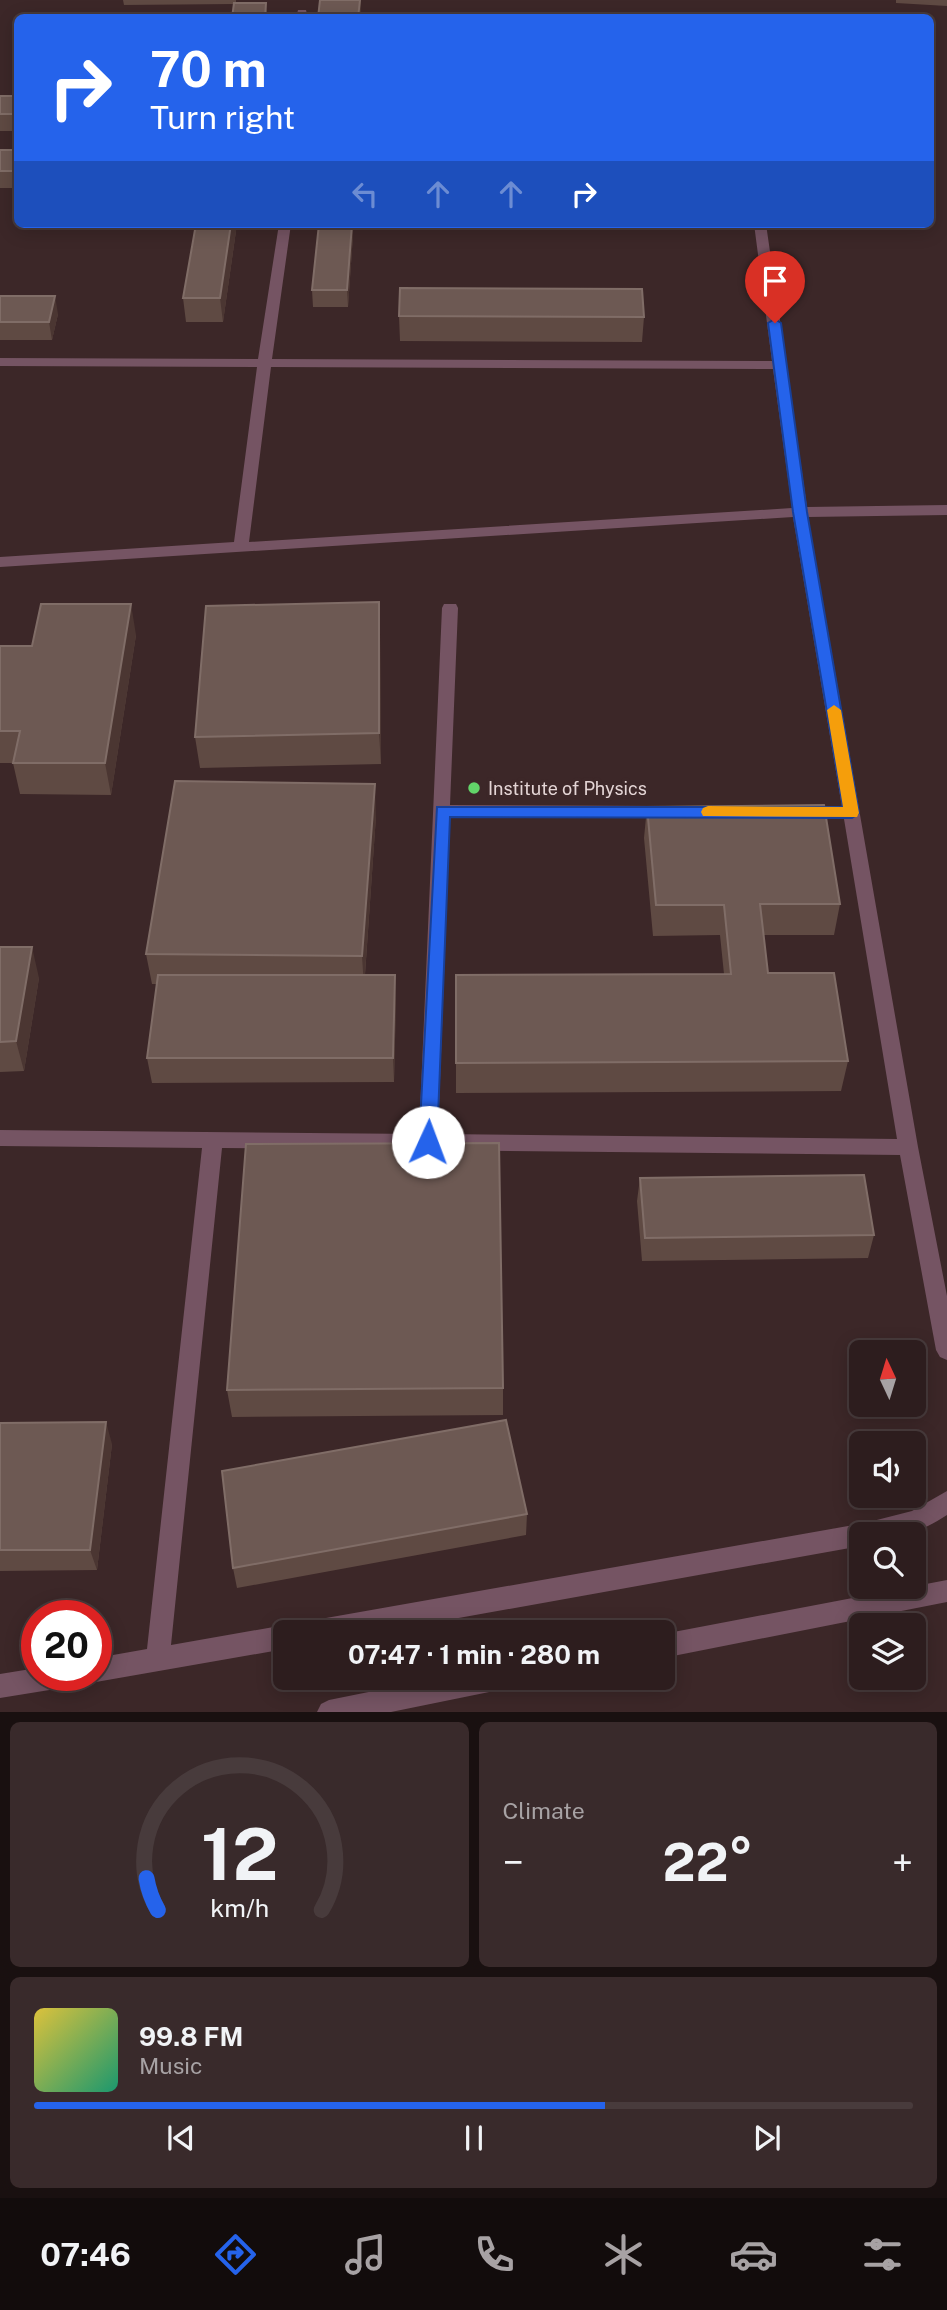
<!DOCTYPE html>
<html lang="en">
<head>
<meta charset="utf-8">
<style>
	:root { --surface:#2d1d1e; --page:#392a2b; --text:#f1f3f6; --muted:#a7a2a4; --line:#483b3c; --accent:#2563eb }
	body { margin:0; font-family:"Public Sans",sans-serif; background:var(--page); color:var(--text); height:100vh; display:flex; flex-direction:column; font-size:26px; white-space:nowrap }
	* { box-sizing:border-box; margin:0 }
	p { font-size:23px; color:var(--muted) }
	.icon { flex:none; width:38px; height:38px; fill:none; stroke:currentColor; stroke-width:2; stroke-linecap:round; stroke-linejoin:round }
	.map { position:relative; height:1712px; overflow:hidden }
	.panel { display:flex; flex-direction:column; gap:10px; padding:10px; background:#191010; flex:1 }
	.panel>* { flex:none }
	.banner { position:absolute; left:14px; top:14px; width:920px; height:214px; border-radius:10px; box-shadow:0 4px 18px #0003,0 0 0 2px var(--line); background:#2563eb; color:#fff; overflow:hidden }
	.needle { width:46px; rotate:356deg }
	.buttons { position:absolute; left:849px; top:1340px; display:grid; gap:14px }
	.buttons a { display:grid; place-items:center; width:77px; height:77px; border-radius:10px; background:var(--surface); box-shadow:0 4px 18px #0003,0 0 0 2px var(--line); font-size:35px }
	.speed { position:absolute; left:21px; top:1600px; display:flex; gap:14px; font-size:35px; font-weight:700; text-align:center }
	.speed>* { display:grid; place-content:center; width:91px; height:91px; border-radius:50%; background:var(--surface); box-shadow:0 4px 18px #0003,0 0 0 2px var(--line); line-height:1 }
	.speed .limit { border:10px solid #d22; background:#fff; color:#111 }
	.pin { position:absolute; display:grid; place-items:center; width:60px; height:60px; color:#fff; margin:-72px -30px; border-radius:50% 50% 50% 0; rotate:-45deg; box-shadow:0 0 7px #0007 }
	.pin .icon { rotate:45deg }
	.me { position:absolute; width:77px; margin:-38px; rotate:2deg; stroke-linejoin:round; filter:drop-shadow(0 0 5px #0008) }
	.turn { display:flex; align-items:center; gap:24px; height:147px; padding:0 21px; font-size:32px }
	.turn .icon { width:91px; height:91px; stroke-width:2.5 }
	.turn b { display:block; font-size:49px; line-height:60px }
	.lanes { display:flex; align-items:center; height:66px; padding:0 21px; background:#0003; justify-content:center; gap:35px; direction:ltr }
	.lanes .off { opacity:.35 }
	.big { font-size:52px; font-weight:700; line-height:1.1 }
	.panel .card { flex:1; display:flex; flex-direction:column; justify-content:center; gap:10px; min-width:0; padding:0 24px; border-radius:10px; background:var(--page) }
	.panel .dial { align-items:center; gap:0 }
	.dial svg { height:182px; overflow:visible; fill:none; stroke:var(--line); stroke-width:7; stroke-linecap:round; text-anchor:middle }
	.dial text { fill:var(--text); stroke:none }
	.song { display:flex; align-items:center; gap:21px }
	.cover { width:84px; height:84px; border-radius:10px; background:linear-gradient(135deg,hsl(50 70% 55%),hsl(160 70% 35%)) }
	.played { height:7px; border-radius:4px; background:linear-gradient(90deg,var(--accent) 65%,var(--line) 65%) }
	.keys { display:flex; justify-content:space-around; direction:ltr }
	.heat { display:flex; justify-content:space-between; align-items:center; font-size:38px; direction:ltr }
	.panel .tiles { flex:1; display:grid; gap:10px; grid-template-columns:1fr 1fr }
	.card:last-child { grid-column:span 2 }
	.trip { position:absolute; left:273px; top:1620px; width:402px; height:70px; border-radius:10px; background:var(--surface); box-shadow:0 4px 18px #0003,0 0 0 2px var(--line); font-weight:700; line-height:70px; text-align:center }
	.tabs { display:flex; height:112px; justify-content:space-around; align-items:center; background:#120c0c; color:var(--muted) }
	.tabs .icon { width:49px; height:49px }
	.tabs .on { color:var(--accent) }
	.tabs b { font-size:32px; color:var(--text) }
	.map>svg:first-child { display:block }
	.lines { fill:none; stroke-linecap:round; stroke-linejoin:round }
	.service { fill:#755463; fill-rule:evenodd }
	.tertiary { fill:#755463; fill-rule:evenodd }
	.wall { fill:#5f4a43 }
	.shaded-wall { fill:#4b3632 }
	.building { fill:#6d5953; stroke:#806d67; stroke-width:2 }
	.route { fill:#2563eb; stroke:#184099; stroke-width:2 }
	.slow { fill:#f59e0b }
	.poi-dot { fill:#62d469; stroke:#3c2728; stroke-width:2.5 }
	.labels { text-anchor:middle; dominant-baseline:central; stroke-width:7; stroke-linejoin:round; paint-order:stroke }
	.poi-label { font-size:18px; fill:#e4d5d5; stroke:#3c2728; text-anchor:start }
</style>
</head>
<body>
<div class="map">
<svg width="947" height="1712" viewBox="0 0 947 1712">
	<rect width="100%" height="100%" fill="#3c2728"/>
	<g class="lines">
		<!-- service -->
		<path class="service" d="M298,10h8l2,8h-12z
			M279,224h12l-19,135 500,2 -18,-137h12l41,283 140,-2v10l-139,2 110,630 29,149v64l-7,-3 -4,-7 -36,-195 -678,-7 -51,497 114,-20 8,4 2,4h-10v16l-189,33 -10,-7h10v-17l51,-9 55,-501 -202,-2v-16l419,4 23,-526 2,-4h12l2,4 -8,197 220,1 9,6 -9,6 -220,-1 -12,317 459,5 -53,-320 -41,-1 -9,-6 9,-6 39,1 -49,-290 -793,50v-10l234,-15 23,-175 -257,-1v-8l258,1zM271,367l502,2 19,139 -543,34z
			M947,1491v24c-34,22 -46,20 -86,20v11l-486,87h-78l4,-8 8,-4 556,-98 47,-12z
			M37,1668v7h43l-4,8 -8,4 -68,11v-24z"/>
		<!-- tertiary -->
		<path class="tertiary" d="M947,1580v22l-284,56v-24z
			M438,1678h73l-4,8 -8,4 -108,22h-74l4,-8 8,-4z"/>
	</g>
	<!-- wall -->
	<path class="wall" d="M123,0h113v3h30l1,15h-35l2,-14 -110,1z
		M896,0h51v6l-51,-3z
		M0,96h18v35h-18z
		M0,150h18v38h-18z
		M196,224h41l-14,98h-37l-3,-24z
		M319,224h34v11l-5,72h-35l-1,-17z
		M0,296l58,18 -6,26h-52z
		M399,316l245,1 -2,25 -242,-1z
		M379,602l1,31 1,131 -181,4 -5,-31z
		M136,635l-25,160 -91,-1 -7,-31h-13v-117h32z
		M647,807l193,97 -6,31h-71l5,38 80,88 -7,30 -385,2v-118l268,-1 -4,-39 -67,1 -9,-98z
		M376,816l-11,159 31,24 -2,83 -242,1 -5,-25 10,-74h-5l-6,-30z
		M0,947l39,31 -15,93 -24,1z
		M640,1178l234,57 -6,23 -226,3 -5,-60z
		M503,1388v27l-271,2 -5,-27z
		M0,1423l112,21 -15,126 -97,1z
		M527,1514l-1,21 -289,53 -4,-20z"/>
	<!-- shaded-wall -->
	<path class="shaded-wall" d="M360,0h1v18h-3z
		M231,224h6l-14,98 -3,-24z
		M352,224l1,11 -5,72 -1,-17z
		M55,296l3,18 -6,26 -3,-18z
		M379,602l1,31 1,131 -2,-31z
		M131,604l5,31 -25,160 -6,-32z
		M375,784l1,32 -12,171 -2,-31z
		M32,947l7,31 -15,93 -8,-30z
		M395,975l1,24 -2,83 -1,-24z
		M106,1422l6,22 -15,126 -7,-20z"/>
	<!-- building -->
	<path class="building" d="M320,0h40l-2,18h-40z
		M234,3h32l-1,15h-33z
		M0,96h18v18h-18z
		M0,150h18v21h-18z
		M196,224h35l-11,74h-37z
		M319,224h33l-5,66h-35z
		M400,288l242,1 2,28 -245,-1z
		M0,296h55l-6,26h-49z
		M379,602v131l-184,4 11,-131z
		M41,604h90l-26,159h-92l7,-32h-20v-85h32z
		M175,781l200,3 -13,172 -216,-2z
		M824,805l16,99h-80l8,69h66l14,88 -392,2v-88l275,-1 -7,-69h-68l-9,-98z
		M0,947h32l-16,94 -16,1z
		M158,975h237l-2,83h-246z
		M499,1143l4,245 -276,2 19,-246z
		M864,1175l10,60 -229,3 -5,-60z
		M506,1420l21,94 -294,54 -11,-97z
		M106,1422l-16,128h-90v-127z"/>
	<!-- route -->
	<path class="route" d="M775,319l6,4 26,189 52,301 -7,5 -402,-1 -13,325 -3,5 -6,2 -6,-2 -3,-5 18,-335h406l-50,-295 -25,-189z"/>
	<!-- slow -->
	<path class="slow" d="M834,705l7,5 18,103 -2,4 -154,-1 -2,-4 2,-4 5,-2 135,1 -16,-97z"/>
	<!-- markers -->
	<circle class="poi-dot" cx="474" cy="788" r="7"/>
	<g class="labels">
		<!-- poi labels -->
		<g class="poi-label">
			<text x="488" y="788">Institute of Physics</text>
		</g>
	</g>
</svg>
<div class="buttons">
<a><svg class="needle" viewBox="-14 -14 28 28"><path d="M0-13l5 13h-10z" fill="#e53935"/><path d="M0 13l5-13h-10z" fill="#a7a2a4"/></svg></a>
<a><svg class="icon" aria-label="sound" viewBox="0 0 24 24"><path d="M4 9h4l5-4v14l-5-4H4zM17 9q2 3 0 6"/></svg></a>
<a><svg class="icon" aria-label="search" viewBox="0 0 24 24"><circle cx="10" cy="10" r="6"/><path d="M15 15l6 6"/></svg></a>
<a><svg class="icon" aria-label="layers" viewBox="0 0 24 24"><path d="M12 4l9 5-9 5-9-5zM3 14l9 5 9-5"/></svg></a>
</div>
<div class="speed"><div class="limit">20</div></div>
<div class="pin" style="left:775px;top:323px;background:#d93025"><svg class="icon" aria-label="arrive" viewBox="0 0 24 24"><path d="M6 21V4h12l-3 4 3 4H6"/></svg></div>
<svg class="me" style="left:428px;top:1142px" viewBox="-20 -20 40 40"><circle r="19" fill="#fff"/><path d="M0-13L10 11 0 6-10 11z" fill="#2563eb"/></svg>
<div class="trip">07:47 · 1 min · 280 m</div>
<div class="banner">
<div class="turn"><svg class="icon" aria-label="right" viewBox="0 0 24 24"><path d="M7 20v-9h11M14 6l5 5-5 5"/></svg><div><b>70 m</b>Turn right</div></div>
<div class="lanes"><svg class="icon off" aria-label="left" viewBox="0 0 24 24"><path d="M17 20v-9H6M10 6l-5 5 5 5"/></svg><svg class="icon off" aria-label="ahead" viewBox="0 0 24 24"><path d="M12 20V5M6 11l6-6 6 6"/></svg><svg class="icon off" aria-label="ahead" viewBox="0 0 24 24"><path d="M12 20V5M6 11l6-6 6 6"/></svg><svg class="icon" aria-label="right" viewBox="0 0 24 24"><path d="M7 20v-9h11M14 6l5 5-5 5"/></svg></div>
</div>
</div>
<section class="panel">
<div class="tiles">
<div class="card dial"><svg viewBox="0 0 100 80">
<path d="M14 69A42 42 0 1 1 86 69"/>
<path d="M14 69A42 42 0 0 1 9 55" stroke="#2563eb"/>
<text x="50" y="56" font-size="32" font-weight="700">12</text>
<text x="50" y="72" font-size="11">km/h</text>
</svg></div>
<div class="card"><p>Climate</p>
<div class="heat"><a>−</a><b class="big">22°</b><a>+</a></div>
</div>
<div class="card">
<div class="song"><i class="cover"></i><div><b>99.8 FM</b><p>Music</p></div></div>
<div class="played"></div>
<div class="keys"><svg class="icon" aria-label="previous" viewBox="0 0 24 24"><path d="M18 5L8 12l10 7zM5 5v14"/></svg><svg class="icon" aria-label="pause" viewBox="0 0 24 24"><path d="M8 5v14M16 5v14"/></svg><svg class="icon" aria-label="next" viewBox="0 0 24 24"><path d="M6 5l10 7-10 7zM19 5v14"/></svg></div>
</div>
</div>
</section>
<nav class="tabs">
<b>07:46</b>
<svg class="icon on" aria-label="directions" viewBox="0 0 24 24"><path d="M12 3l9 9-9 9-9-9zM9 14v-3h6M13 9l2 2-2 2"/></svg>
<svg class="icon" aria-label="music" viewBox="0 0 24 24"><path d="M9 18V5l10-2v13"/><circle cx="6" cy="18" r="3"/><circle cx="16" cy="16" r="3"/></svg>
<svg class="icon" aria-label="phone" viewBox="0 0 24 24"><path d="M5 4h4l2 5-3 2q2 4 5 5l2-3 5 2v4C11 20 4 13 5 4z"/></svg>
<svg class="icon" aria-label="climate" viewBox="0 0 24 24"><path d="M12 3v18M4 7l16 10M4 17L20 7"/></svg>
<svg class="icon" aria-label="car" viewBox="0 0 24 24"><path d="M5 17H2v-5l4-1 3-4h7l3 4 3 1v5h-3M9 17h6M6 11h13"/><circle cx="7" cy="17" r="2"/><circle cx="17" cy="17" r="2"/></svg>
<svg class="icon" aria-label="filters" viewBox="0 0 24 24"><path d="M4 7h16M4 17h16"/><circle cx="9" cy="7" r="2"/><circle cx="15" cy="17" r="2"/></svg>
</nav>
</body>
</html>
